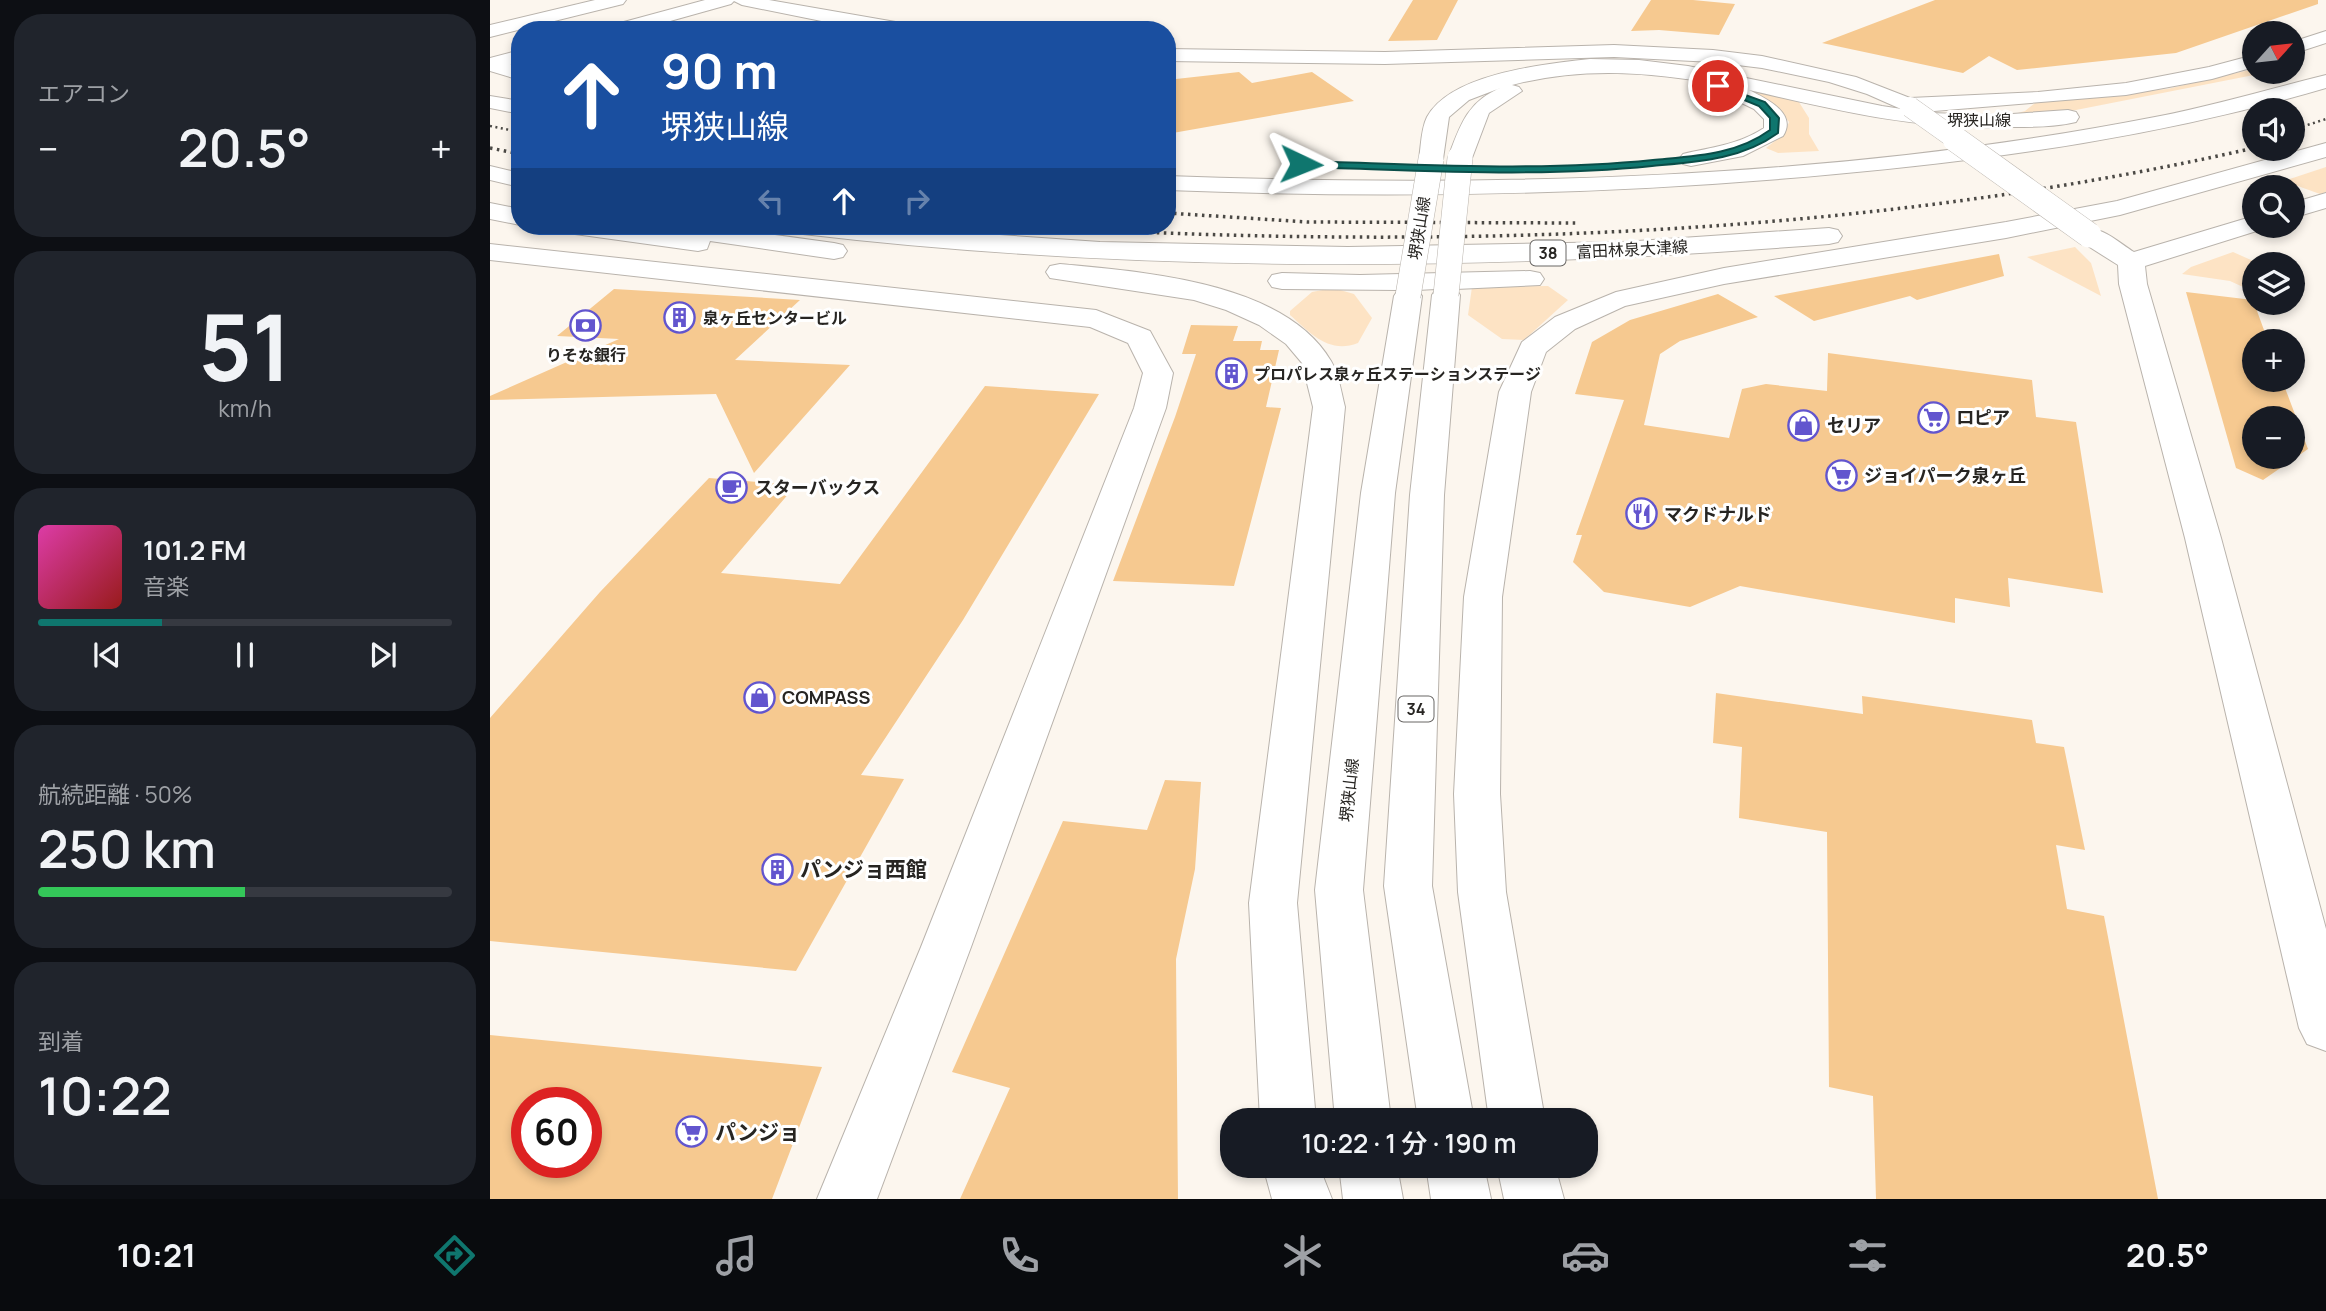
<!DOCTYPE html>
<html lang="ja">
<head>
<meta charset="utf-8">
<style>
	:root { --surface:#171b24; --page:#20242c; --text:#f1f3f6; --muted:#9ea1a6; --line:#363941; --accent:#0f766e }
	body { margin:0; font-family:Manrope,"Noto Sans JP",sans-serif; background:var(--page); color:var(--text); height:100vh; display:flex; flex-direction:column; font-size:26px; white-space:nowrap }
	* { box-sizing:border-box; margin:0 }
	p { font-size:23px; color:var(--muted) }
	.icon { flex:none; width:38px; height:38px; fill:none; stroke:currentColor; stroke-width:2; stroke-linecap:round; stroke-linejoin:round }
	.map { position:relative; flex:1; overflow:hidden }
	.details { display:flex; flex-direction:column; gap:14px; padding:14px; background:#0d0f14; width:490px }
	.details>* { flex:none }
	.banner { position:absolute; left:21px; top:21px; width:665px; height:214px; border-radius:28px; box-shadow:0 4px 10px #0003; background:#1a4fa0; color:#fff; overflow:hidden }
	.needle { width:46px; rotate:63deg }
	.controls { position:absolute; left:1752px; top:21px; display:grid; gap:14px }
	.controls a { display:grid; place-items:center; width:63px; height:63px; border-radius:50%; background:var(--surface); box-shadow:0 4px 10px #0003; font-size:35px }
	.speed { position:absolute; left:21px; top:1087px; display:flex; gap:14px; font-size:35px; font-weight:700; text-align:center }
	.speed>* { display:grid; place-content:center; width:91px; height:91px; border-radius:50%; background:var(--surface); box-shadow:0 4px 10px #0003; line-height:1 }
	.speed .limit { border:10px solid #d22; background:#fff; color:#111 }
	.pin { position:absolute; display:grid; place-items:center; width:60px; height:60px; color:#fff; margin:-30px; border:4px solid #fff; border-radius:50%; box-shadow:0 2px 7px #0007 }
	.me { position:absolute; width:77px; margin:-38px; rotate:92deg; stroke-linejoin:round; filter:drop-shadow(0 0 5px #0008) }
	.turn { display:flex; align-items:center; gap:24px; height:147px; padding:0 35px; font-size:32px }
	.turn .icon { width:91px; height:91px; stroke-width:2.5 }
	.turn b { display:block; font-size:49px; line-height:60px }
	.lanes { display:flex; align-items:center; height:66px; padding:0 35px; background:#0003; justify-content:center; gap:35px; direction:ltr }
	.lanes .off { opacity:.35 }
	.big { font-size:52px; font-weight:600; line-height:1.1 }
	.details .widget { flex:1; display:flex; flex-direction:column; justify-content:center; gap:10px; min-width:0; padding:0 24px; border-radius:28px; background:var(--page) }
	.details .dial { align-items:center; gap:0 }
	.dial b { font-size:91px; line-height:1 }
	.song { display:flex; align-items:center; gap:21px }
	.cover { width:84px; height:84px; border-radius:10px; background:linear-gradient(135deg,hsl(320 70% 55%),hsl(0 70% 35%)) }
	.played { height:7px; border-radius:4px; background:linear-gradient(90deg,var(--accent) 30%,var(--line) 30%) }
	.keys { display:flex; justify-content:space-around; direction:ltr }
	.heat { display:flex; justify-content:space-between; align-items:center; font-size:38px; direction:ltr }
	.charge { height:10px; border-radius:5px; background:linear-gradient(90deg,#34c759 50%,var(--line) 0) }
	.trip { position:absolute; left:730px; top:1108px; width:378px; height:70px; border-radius:28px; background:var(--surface); box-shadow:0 4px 10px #0003; font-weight:600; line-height:70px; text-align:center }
	.dock { display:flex; height:112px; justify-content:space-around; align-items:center; background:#090b0e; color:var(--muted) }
	.dock .icon { width:49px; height:49px }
	.dock .active { color:var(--accent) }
	.dock b { font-size:32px; color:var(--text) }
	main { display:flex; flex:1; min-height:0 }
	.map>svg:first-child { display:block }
	.green { fill:#fde3c4 }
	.building { fill:#f6c990; fill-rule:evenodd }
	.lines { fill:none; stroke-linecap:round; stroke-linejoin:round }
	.tertiary-casing { stroke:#b9b3ac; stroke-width:2 }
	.primary-casing { stroke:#b9b3ac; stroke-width:2 }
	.tertiary { fill:#fff; fill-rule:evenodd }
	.primary { fill:#fff; fill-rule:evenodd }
	.rail-far1 { stroke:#4b4945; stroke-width:2.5; stroke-dasharray:2 3.5; stroke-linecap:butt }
	.rail { stroke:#4b4945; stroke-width:3.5; stroke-dasharray:2.5 4.5; stroke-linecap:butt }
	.tertiary-bridge-far1-casing { stroke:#b9b3ac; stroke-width:21; stroke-linecap:butt }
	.tertiary-bridge-casing { stroke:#b9b3ac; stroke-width:26; stroke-linecap:butt }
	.primary-bridge-casing { stroke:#b9b3ac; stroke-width:26; stroke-linecap:butt }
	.tertiary-bridge-far1 { stroke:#fff; stroke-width:20 }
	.tertiary-bridge { stroke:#fff; stroke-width:25 }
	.primary-bridge { stroke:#fff; stroke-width:25 }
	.route { fill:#0f766e; stroke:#0a4d48; stroke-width:2 }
	.labels { text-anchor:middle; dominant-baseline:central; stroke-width:6; stroke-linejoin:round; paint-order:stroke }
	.far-street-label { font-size:16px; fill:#272522; stroke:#fff }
	.shield { fill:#fff; stroke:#686664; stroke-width:2 }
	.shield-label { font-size:16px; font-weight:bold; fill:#272522 }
	.far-poi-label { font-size:16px; font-weight:bold; fill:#272522; stroke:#fff; text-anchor:start }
	.poi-label { font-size:18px; font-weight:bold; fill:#272522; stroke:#fff; text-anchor:start }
	.near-poi-label { font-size:21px; font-weight:bold; fill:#272522; stroke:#fff; text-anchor:start }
</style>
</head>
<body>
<main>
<section class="details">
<div class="widget"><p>エアコン</p>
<div class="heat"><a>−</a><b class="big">20.5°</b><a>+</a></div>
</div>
<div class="widget dial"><b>51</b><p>km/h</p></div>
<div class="widget">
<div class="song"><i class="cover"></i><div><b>101.2 FM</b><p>音楽</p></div></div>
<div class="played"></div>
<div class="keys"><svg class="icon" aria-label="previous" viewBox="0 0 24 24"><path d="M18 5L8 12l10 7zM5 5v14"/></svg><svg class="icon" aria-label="pause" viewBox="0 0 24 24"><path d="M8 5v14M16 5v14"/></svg><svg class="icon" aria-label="next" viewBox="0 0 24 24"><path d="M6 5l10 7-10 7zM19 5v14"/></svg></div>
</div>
<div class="widget"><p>航続距離 · 50%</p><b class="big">250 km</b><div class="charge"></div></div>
<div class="widget"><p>到着</p><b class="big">10:22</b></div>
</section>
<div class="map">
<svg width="1836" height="1199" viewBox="0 0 1836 1199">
	<rect width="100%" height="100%" fill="#fcf6ee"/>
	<!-- green -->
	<path class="green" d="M1764,69v3h15l-193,38 -45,6 -20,-1 14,-4 10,-8 132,-14z
		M1248,86l59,13 12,19v16l10,17 -41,2 -12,-5 19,-15 4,-11c-13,-19 -30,-28 -51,-36z
		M1836,167v25l-6,2 -36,-13z
		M1585,247l16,16 10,33 -74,-39z
		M1743,252l27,12h-6v28l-24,-11 -48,-7 9,-7z
		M1058,286l20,14 -44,40 -22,-1 -34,-24 4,-28z
		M843,288l21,6 18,24 -14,25c-29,11 -47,-9 -68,-28v-4l22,-19z"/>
	<!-- building -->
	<path class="building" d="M923,0h45l-21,40 -49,1z
		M1161,0h42l42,4 -16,31 -60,-5 -28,1z
		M1445,0h383v4l-142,49 -159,17 -28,-14 -26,17 -141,-30z
		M749,72l13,11 60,-11 42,29 -187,33v-54z
		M1509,254l5,22 -87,24 -7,-4 -96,25 -40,-25z
		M124,289l186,11 -65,60 115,5 -96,108 -38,-79 -226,6v-4l129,-57 -62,-3z
		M1696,292l67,8 15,41h-14v39h28l26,69 -45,31 -27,-12zM1764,418h38v39h-38z
		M1228,294l40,23 -78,24 -20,13 -16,71 85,13 13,-49 24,-5 61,7 1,-38 204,27 4,37 40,5 27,171 -95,-15 2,29 -55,-9v25l-215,-37 -50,21 -86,-15 -31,-30 9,-27h-6l48,-135 -49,-6 17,-52 38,-22z
		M701,325l47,1 -5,15h29l-2,9h19l-13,57 15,1 -47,178 -121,-5 62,-164 21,-63h-14z
		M495,386l114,8 -136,226 -102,155 43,4 -108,192 -306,-30v-223l110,-126 109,-114 87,7 -75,88 119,11z
		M1226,693l147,21 -1,-18 170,24 4,23 28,4 21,103 -29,-5 11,64 37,7 54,283h-282l-3,-103 -44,-9 -2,-255 -88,-14 3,-71 -29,-4z
		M675,780l36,2 -6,87 -19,90 2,240h-218l50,-111 -58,-16 111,-251 84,9z
		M0,1035l332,32 -50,132h-282zM37,1102h59v60h-59z"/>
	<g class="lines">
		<defs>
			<path id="tertiary" d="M105,0h31l-3,4 -133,33v-12z
				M215,0h64l138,24 9,6h-50l-124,-25 -8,-4 -3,3 -93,26h-31l2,-4z
				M1836,31v12l-34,11v-12z
				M1124,45l99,5 49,6 94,21 54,21 128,-6 88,-9 83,-16 45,-12v12l-42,12 -86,16 -216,18 -43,-19 -38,-12 -67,-14 -49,-6 -99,-5 -229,7 -218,-3v-12l218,3z
				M30,50v12l-30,8v-12z
				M1836,193v15l-34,10v-15z
				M1764,216v10h12l-3,3 -118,37 2,18 74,254 105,391v122l-19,-7 -8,-16 -114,-490 -66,-254 -1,-19 -38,-24 -4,-6 4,-6c20,-5 38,13 54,23z
				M0,244l606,66 54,21 23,42 -7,35 -195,539 -94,252h-60l104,-252 213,-539 9,-35 -15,-30 -38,-16 -600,-67z"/>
			<path id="primary" d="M0,58l30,9v13l-30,-9z
				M1100,59l49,1 49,6 194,40 46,7 70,2 70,-5 8,2 3,5 -3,5c-21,5 -43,5 -64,5 -91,4 -176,-17 -263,-37 16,8 49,23 34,46l-40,20 -52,10 -8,-2 -4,-5 4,-5c29,-7 55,-9 81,-26v-9l-10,-10 -31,-15 -3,-4 4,-5c-72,-13 -141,-19 -212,0l7,2 3,4 -33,22 -17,45 -4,5h-16l-4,-5c12,-33 20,-58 55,-71l-34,13 -20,17 -6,42 -4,5h-16l-4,-5c2,-13 2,-30 8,-42 24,-44 119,-53 163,-58z
				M1836,75v13c-160,47 -324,71 -490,86 -223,21 -445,25 -669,16v-14c328,12 666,4 988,-59 58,-11 114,-28 171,-42z
				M0,96l30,5v13l-30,-6z
				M1836,143v14l-206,58 -114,23 -282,46 -99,22 -50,23 -29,23 -15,40 -29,205 -2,197 6,98 39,228h-56l-31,-228 -4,-98 10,-197 35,-205 23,-50 33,-25 61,-25 108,-24 282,-46 111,-21z
				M0,166l30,7v14l-30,-7z
				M0,203l30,6v16l-30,-6z
				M72,226h67l32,4 -3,-4h52l124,17 9,2 4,6 -4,6 -9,2 -124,-18 -3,8 -9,2 -123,-17 -9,-3z
				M300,226h79l231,16 248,5 275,-5 206,-14 9,2 4,6 -4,6 -9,2c-341,27 -686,30 -1026,-10l-9,-3z
				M570,264c82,8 224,17 271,97 8,13 10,31 14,46l-48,496 19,217h-56l-11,-217 64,-496 -11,-44 -16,-19 -27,-19 -33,-15 -32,-10 -144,-22 -4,-6 4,-6z
				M1040,271l10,2 4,6 -4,6 -84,4 4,6 -16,200 -12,391 42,234h-56l-34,-234 26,-391 22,-200 4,-6 -19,1 5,6 -27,197 -32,397 28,230h-56l-20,-230 46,-397 33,-197 4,-6 -116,-1 -10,-2 -4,-6 4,-6 10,-2 78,2z
				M773,1166h56l13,33h-60z
				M849,1166h58l6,33h-60z
				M936,1166h58l7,33h-60z
				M1007,1166h58l9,33h-60z"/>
		</defs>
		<!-- tertiary casing -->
		<use href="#tertiary" class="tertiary-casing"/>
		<!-- primary casing -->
		<use href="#primary" class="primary-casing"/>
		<!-- tertiary -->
		<use href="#tertiary" class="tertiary"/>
		<!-- primary -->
		<use href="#primary" class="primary"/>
		<!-- rail-far1 -->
		<path class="rail-far1" d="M0,126l30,6
			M1802,130l34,-11"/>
		<!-- rail -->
		<path class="rail" d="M0,148l30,6
			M677,213l141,9 268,1
			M527,226c414,24 832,14 1237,-78"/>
		<defs>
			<path id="tertiary-bridge-far1" d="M1420,107l48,34"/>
			<path id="tertiary-bridge" d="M1465,139l134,96"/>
			<path id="primary-bridge" d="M956,295l14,-137
				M918,296l23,-137"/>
		</defs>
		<!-- tertiary-bridge-far1 casing -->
		<use href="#tertiary-bridge-far1" class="tertiary-bridge-far1-casing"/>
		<!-- tertiary-bridge casing -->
		<use href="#tertiary-bridge" class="tertiary-bridge-casing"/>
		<!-- primary-bridge casing -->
		<use href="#primary-bridge" class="primary-bridge-casing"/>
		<!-- tertiary-bridge-far1 -->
		<use href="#tertiary-bridge-far1" class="tertiary-bridge-far1"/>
		<!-- tertiary-bridge -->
		<use href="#tertiary-bridge" class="tertiary-bridge"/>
		<!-- primary-bridge -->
		<use href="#primary-bridge" class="primary-bridge"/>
	</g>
	<!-- route -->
	<path class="route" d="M1225,84l50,18 14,16 -1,15c-37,27 -82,29 -126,33 -117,12 -234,4 -351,1l-5,-3 5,-3c117,3 235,11 352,-1 41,-4 83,-5 117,-30v-12l-11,-12 -44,-18z"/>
	<!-- icons -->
	<defs>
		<symbol id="building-ring" viewBox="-11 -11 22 22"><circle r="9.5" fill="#fff" stroke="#6255ce" stroke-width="1.5"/><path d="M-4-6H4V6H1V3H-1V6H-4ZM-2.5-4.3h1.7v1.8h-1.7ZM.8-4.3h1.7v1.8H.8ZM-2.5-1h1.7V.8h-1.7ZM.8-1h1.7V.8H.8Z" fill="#6255ce"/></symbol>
		<symbol id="bank-ring" viewBox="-11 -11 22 22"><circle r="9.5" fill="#fff" stroke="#6255ce" stroke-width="1.5"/><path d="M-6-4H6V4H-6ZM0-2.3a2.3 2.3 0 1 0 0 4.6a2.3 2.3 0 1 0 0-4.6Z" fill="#6255ce"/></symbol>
		<symbol id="supermarket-ring" viewBox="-11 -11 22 22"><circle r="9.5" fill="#fff" stroke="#6255ce" stroke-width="1.5"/><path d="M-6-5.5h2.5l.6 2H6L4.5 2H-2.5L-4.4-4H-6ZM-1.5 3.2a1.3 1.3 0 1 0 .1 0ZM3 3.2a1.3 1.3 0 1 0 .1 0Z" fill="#6255ce"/></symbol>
		<symbol id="shop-ring" viewBox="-11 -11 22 22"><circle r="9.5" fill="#fff" stroke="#6255ce" stroke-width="1.5"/><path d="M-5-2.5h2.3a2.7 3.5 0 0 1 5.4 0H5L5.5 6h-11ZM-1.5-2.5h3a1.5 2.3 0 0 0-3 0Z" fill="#6255ce"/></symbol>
		<symbol id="cafe-ring" viewBox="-11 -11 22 22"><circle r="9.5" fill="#fff" stroke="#6255ce" stroke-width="1.5"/><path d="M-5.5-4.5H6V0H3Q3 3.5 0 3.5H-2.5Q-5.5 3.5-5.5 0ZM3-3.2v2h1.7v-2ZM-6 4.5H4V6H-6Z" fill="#6255ce"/></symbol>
		<symbol id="restaurant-ring" viewBox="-11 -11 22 22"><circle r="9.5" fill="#fff" stroke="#6255ce" stroke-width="1.5"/><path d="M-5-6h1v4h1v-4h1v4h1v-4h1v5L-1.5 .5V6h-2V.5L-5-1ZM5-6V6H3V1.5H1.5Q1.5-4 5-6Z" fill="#6255ce"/></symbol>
	</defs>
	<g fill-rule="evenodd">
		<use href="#building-ring" x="172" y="300" width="35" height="35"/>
		<use href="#bank-ring" x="78" y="308" width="35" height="35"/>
		<use href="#building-ring" x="724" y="356" width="35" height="35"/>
		<use href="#supermarket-ring" x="1426" y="400" width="35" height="35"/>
		<use href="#shop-ring" x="1296" y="408" width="35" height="35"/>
		<use href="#supermarket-ring" x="1334" y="458" width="35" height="35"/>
		<use href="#cafe-ring" x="224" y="470" width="35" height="35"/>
		<use href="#restaurant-ring" x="1134" y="496" width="35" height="35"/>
		<use href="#shop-ring" x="252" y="680" width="35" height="35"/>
		<use href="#building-ring" x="270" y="852" width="35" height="35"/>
		<use href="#supermarket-ring" x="184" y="1114" width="35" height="35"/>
	</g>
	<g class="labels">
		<!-- far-street labels -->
		<g class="far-street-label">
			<text x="1489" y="120">堺狭山線</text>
			<text transform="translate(929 228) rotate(-81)">堺狭山線</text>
			<text transform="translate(1142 249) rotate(-3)">富田林泉大津線</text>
			<text transform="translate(859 790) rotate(-84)">堺狭山線</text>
		</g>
		<!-- shield labels -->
		<g class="shield">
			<rect x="1040.5" y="240.5" width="35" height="25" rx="5"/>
			<rect x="908.5" y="696.5" width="35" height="25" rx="5"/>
		</g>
		<g class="shield-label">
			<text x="1058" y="253">38</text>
			<text x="926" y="709">34</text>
		</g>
		<!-- far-poi labels -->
		<g class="far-poi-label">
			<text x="213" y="318">泉ヶ丘センタービル</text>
			<text x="96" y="355" text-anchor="middle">りそな銀行</text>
			<text x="764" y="374">プロパレス泉ヶ丘ステーションステージ</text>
		</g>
		<!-- poi labels -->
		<g class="poi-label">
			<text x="1466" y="417">ロピア</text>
			<text x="1337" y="425">セリア</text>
			<text x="1374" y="475">ジョイパーク泉ヶ丘</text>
			<text x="265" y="487">スターバックス</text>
			<text x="1174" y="514">マクドナルド</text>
			<text x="292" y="697">COMPASS</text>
		</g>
		<!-- near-poi labels -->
		<g class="near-poi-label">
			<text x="310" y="869">パンジョ西館</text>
			<text x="225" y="1132">パンジョ</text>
		</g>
	</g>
</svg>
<div class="controls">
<a><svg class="needle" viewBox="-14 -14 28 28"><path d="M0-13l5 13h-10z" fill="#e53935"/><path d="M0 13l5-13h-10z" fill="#9ea1a6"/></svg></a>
<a><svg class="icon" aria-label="sound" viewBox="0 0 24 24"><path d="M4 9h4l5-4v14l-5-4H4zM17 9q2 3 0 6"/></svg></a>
<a><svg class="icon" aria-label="search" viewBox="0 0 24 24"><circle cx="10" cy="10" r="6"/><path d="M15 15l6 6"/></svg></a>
<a><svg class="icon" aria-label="layers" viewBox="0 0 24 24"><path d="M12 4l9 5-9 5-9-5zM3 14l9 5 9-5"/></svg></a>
<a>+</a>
<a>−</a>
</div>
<div class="speed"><div class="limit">60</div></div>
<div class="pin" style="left:1228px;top:86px;background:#d93025"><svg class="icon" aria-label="arrive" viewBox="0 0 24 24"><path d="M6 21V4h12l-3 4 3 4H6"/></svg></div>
<svg class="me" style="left:811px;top:164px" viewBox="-20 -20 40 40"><path d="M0-17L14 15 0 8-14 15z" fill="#0f766e" stroke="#fff" stroke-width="4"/></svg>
<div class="trip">10:22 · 1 分 · 190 m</div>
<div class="banner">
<div class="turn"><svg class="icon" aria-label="ahead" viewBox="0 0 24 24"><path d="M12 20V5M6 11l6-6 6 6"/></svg><div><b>90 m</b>堺狭山線</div></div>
<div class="lanes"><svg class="icon off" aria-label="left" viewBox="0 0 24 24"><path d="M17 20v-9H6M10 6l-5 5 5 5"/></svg><svg class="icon" aria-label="ahead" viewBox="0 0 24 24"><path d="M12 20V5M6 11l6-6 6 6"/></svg><svg class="icon off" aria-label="right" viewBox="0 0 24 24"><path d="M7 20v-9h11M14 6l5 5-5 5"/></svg></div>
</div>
</div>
</main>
<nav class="dock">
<b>10:21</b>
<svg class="icon active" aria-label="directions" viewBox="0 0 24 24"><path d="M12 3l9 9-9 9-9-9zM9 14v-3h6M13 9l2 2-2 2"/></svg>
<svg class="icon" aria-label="music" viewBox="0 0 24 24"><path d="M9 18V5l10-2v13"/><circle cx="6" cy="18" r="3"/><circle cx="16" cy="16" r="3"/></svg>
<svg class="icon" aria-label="phone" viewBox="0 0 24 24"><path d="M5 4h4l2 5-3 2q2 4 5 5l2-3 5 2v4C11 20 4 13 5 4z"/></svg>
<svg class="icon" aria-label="climate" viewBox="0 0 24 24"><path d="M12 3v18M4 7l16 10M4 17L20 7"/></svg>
<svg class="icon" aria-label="car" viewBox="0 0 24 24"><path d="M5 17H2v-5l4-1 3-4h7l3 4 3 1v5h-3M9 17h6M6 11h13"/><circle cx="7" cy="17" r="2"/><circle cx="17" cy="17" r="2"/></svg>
<svg class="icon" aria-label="filters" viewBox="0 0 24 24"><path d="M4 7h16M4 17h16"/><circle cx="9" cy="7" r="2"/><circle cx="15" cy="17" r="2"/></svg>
<b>20.5°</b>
</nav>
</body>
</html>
